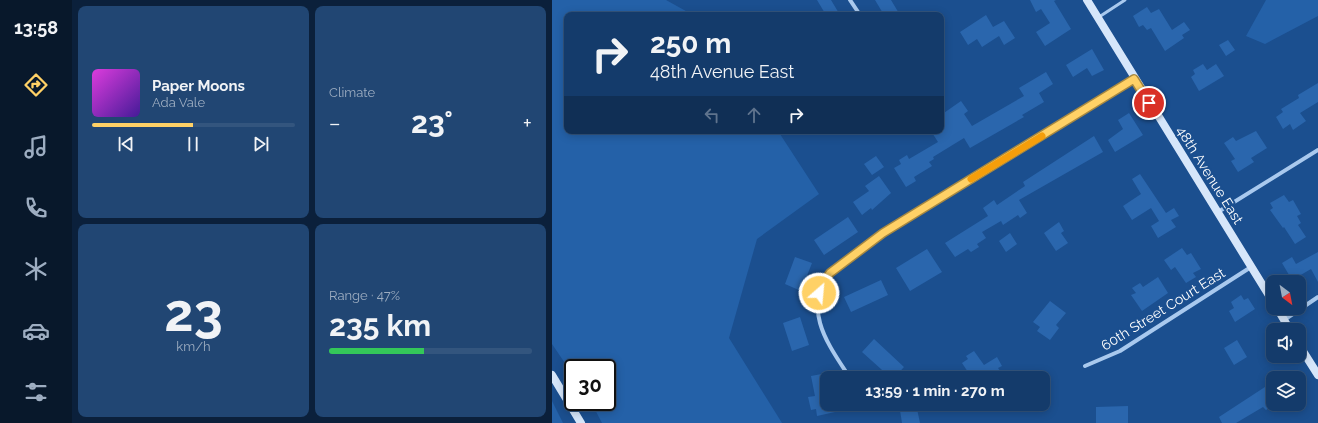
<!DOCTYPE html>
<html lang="en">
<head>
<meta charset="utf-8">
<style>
	:root { --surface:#143b6b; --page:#214673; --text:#f1f3f6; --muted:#9dadc1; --line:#33557e; --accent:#ffd166 }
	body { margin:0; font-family:Raleway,sans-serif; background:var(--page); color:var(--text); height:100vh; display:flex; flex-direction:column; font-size:15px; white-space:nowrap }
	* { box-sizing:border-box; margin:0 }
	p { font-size:13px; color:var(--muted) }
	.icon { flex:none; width:22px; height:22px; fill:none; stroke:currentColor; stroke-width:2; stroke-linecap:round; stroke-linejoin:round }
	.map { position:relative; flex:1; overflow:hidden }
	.side { display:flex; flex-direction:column; gap:6px; padding:6px; background:#0b203b; width:480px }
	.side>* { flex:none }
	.hud { position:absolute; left:12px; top:12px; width:380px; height:122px; border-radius:8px; box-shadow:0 2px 10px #0003,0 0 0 1px var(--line); background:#143b6b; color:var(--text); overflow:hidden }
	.needle { width:26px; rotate:148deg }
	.buttons { position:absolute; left:714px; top:275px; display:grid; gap:8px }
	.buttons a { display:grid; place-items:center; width:40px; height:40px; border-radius:8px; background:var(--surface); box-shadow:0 2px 10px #0003,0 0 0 1px var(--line); font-size:20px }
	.speed { position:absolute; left:12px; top:359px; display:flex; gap:8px; font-size:20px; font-weight:700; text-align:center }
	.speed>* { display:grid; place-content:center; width:52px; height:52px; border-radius:50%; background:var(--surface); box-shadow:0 2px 10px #0003,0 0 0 1px var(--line); line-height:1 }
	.speed .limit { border:2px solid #111; border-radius:6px; background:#fff; color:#111 }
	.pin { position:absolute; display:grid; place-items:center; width:34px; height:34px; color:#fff; margin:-17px; border:2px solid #fff; border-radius:50%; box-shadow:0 1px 4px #0007 }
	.me { position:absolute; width:44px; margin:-22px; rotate:27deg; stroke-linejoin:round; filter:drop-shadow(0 0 3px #0008) }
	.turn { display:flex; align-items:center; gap:14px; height:84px; padding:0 20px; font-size:18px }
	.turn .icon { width:52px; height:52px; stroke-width:2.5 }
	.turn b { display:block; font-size:28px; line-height:34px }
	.lanes { display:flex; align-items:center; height:38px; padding:0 20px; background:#0003; justify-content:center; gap:20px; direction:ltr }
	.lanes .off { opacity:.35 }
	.big { font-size:30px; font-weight:700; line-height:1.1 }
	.side .widget { flex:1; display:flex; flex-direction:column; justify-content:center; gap:6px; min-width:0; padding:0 14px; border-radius:8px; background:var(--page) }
	.side .dial { align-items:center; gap:0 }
	.dial b { font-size:52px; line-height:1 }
	.song { display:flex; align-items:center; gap:12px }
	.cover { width:48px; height:48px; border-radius:6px; background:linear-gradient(135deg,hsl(300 70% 55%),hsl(260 70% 35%)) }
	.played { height:4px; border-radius:2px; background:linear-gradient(90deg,var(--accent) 50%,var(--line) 50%) }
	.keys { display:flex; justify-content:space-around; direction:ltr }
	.heat { display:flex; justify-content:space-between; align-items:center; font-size:22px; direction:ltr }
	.charge { height:6px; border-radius:3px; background:linear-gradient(90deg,#34c759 47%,var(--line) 0) }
	.side .tiles { flex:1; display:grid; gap:6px; grid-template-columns:repeat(2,1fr) }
	.trip { position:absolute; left:268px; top:371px; width:230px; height:40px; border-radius:8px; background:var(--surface); box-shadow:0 2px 10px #0003,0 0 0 1px var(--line); font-weight:700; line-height:40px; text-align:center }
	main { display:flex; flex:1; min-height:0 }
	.tabs { display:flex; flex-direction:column; width:72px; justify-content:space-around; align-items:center; background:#08182b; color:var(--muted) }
	.tabs .icon { width:28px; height:28px }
	.tabs .active { color:var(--accent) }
	.tabs b { font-size:18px; color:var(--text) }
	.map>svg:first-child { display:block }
	.green { fill:#2461a8 }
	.building { fill:#2a66ad }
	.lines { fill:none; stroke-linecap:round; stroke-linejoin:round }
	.lane { stroke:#a9c9ee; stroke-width:3 }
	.street { stroke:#a9c9ee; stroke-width:4 }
	.secondary { stroke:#d6e6fa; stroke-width:8 }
	.route-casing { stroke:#a68842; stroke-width:10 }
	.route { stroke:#ffd166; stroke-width:7 }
	.slow { stroke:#f59e0b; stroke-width:7 }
	.labels { text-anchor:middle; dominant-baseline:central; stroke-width:4; stroke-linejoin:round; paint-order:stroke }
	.street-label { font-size:14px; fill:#fff; stroke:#1b4f8f }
</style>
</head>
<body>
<main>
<nav class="tabs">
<b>13:58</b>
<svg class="icon active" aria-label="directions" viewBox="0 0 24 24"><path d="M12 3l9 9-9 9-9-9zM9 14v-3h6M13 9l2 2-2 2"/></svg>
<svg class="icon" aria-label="music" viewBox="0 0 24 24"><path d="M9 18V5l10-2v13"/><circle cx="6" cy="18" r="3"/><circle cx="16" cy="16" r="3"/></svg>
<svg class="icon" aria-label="phone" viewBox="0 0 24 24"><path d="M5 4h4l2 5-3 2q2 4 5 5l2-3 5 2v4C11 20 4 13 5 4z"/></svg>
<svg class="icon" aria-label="climate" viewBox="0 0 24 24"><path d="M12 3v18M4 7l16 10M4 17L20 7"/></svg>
<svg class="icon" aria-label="car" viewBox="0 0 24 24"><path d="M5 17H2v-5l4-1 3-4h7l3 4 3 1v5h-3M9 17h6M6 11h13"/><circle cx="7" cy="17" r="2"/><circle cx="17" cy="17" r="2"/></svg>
<svg class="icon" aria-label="filters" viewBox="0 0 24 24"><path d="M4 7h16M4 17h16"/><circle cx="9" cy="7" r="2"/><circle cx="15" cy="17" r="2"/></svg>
</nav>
<section class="side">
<div class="tiles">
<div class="widget">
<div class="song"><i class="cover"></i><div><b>Paper Moons</b><p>Ada Vale</p></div></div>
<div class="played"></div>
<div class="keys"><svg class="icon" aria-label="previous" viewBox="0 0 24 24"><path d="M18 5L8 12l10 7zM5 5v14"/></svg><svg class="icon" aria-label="pause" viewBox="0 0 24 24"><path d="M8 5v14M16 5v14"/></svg><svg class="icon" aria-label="next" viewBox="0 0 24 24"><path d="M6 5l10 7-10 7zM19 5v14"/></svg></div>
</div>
<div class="widget"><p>Climate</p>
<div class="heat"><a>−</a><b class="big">23°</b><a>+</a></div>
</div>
<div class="widget dial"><b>23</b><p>km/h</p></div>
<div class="widget"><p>Range · 47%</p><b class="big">235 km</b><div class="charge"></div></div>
</div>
</section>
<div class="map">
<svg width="766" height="423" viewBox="0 0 766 423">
	<rect width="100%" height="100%" fill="#1b4f8f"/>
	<!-- green -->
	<path class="green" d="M0,0h114l27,15h-126v116h211l41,63 -62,45 -28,99 53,85h-180l-11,-21h16v-34h-34v7l-21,-31z
		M714,0h52v16l-53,28 -19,-8z
		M0,401l11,22h-11z"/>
	<!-- building -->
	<path class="building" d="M265,0h14l9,15h-14z
		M323,0h16l9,15h-16z
		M478,0h26l-2,1 17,28 -26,17 -9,-14 14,-9 -9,-14 -5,3z
		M595,7l4,6 8,-4 13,21 12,-8 6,8 -8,5 2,3 -19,13 -14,-23 -4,2 -4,-5 -4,2 -6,-11z
		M434,15l7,12 11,-6 11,17 -11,7 -5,-9 -17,11 -5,-8 -9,6 -8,-13z
		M676,40l7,10 -9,6 -7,-11z
		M540,49l12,21 -12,6 -5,-8 -14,9 -7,-12z
		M651,64l4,6 9,-6 8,12 -25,15 -8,-14 4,-3 -2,-4z
		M494,72l7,12 -14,9 5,9 -22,13 2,2 -54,31 -6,-10 -31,19 1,2 -5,3 3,4 -18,11 2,4 -10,6 -12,-19 7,-4 -2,-4 8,-5 2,4 29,-17 -7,-11h10v-16l20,-14 7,10 -4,3 8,12 52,-30 -5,-8z
		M766,83v19l-18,11 6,8 -13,9 -3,-6 -7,5 -7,-12 7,-5 -2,-3 18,-11 -1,-3z
		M577,113l14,22 -28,17 -7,-12 15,-11 -5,-9z
		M704,131l11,17 -16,10 3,4 -16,10 -7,-11 4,-2 -11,-16 9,-6 3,4z
		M542,136l9,16 -84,48 8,13 -7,5 -2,-3 -15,10 -2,-4 -19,11 4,6 -9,6 2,3 -8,5 -3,-3 -13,8 -10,-14 43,-27 -5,-8 11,-8 3,5 28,-19 -2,-4z
		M324,156l8,11 -12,8 -8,-11z
		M588,174l26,39 8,-5 5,8 -8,4 5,7 -18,11 -7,-12 8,-5 -8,-13 -19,12 -9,-14 18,-12 -9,-15z
		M327,176l12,17 -19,17 -1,-2 -9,7 -9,-13 16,-11 -4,-5z
		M732,195l5,7 4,-2 8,14 -4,2 4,7 -3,2 8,12 -11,7 -11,-17 -1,1 -13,-18 3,-2 -3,-5z
		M296,217l10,15 -34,23 -10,-15z
		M507,222l5,9 -3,2 7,10 -12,8 -12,-18z
		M458,233l7,11 -11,8 -7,-11z
		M630,248l5,7 4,-2 10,16 -8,4 3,4 -10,6 -11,-16 -4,3 -7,-10z
		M375,249l15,23 -32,19 -14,-23z
		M766,252v30l-7,-13 -19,11 -10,-17 10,-6 4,7z
		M243,257l17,6 -11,28 -16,-7z
		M606,277l10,16 -26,18 -11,-16 5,-2 -4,-5 8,-5 3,4z
		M329,280l7,15 -37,17 -7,-15z
		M689,295l3,5 4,-2 7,11 -20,13 -6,-11 5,-3 -3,-6z
		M498,301l16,12 -10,12 3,3 -9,12 -13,-9 3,-4 -7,-5z
		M248,317l9,28 -17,6 -9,-28z
		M322,339l30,28 -10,11h-3l-29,-26z
		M685,340l10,17 -13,8 -10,-17z
		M422,351l10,14 13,-8 5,9 -4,2 7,10h-33l-10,-15 6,-4 -2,-3z
		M275,373v31h6l2,8 -18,4 -1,-7 -5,1 -3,-13 7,-1 -4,-20z
		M716,385l5,7v13l-7,5 -3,-3 -27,16h-14l-3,-6z
		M347,404h17l4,19h-18z
		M576,406v17h-32v-16z"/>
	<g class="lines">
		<!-- lane -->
		<path class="lane" d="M547,17l26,-17"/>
		<!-- street -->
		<path class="street" d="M298,0l10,15
			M666,212l100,-62
			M732,320l34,-23
			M533,366l35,-15 131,-84
			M298,378c-22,-34 -48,-67 -20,-105l53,-40 251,-154
			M315,404v1"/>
		<!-- secondary -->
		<path class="secondary" d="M535,0l186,302
			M725,308l13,22
			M747,345l19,30
			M0,375l29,48"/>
	</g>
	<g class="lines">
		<defs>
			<path id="route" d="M267,293l5,-12 6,-8 53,-40 251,-154 15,24"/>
		</defs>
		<!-- route casing -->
		<use href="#route" class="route-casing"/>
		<!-- route -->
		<use href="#route" class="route"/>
		<!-- slow -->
		<path class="slow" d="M419,179l71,-43"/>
	</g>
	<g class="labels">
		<!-- street labels -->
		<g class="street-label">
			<text transform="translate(658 175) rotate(58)">48th Avenue East</text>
			<text transform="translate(611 309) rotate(-32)">60th Street Court East</text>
		</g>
	</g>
</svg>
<div class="buttons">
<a><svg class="needle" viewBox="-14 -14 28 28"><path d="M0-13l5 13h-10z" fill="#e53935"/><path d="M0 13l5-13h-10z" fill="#9dadc1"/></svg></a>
<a><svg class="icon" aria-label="sound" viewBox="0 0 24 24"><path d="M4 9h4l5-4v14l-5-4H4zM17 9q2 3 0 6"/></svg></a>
<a><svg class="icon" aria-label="layers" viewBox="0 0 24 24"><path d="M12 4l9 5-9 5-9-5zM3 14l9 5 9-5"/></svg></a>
</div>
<div class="speed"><div class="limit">30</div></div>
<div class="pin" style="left:597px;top:103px;background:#d93025"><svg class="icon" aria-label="arrive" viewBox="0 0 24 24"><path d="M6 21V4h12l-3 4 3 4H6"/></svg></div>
<svg class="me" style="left:267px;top:293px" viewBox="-20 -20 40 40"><circle r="17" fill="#ffd166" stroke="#fff" stroke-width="3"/><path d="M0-11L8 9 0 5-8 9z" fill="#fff"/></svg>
<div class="trip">13:59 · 1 min · 270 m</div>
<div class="hud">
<div class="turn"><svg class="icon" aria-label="right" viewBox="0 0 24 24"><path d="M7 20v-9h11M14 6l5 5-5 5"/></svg><div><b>250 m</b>48th Avenue East</div></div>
<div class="lanes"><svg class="icon off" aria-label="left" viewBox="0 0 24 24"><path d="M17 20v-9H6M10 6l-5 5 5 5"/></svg><svg class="icon off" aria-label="ahead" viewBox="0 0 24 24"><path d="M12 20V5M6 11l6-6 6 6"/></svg><svg class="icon" aria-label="right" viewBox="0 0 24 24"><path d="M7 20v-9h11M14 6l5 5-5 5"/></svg></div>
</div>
</div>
</main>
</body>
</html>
